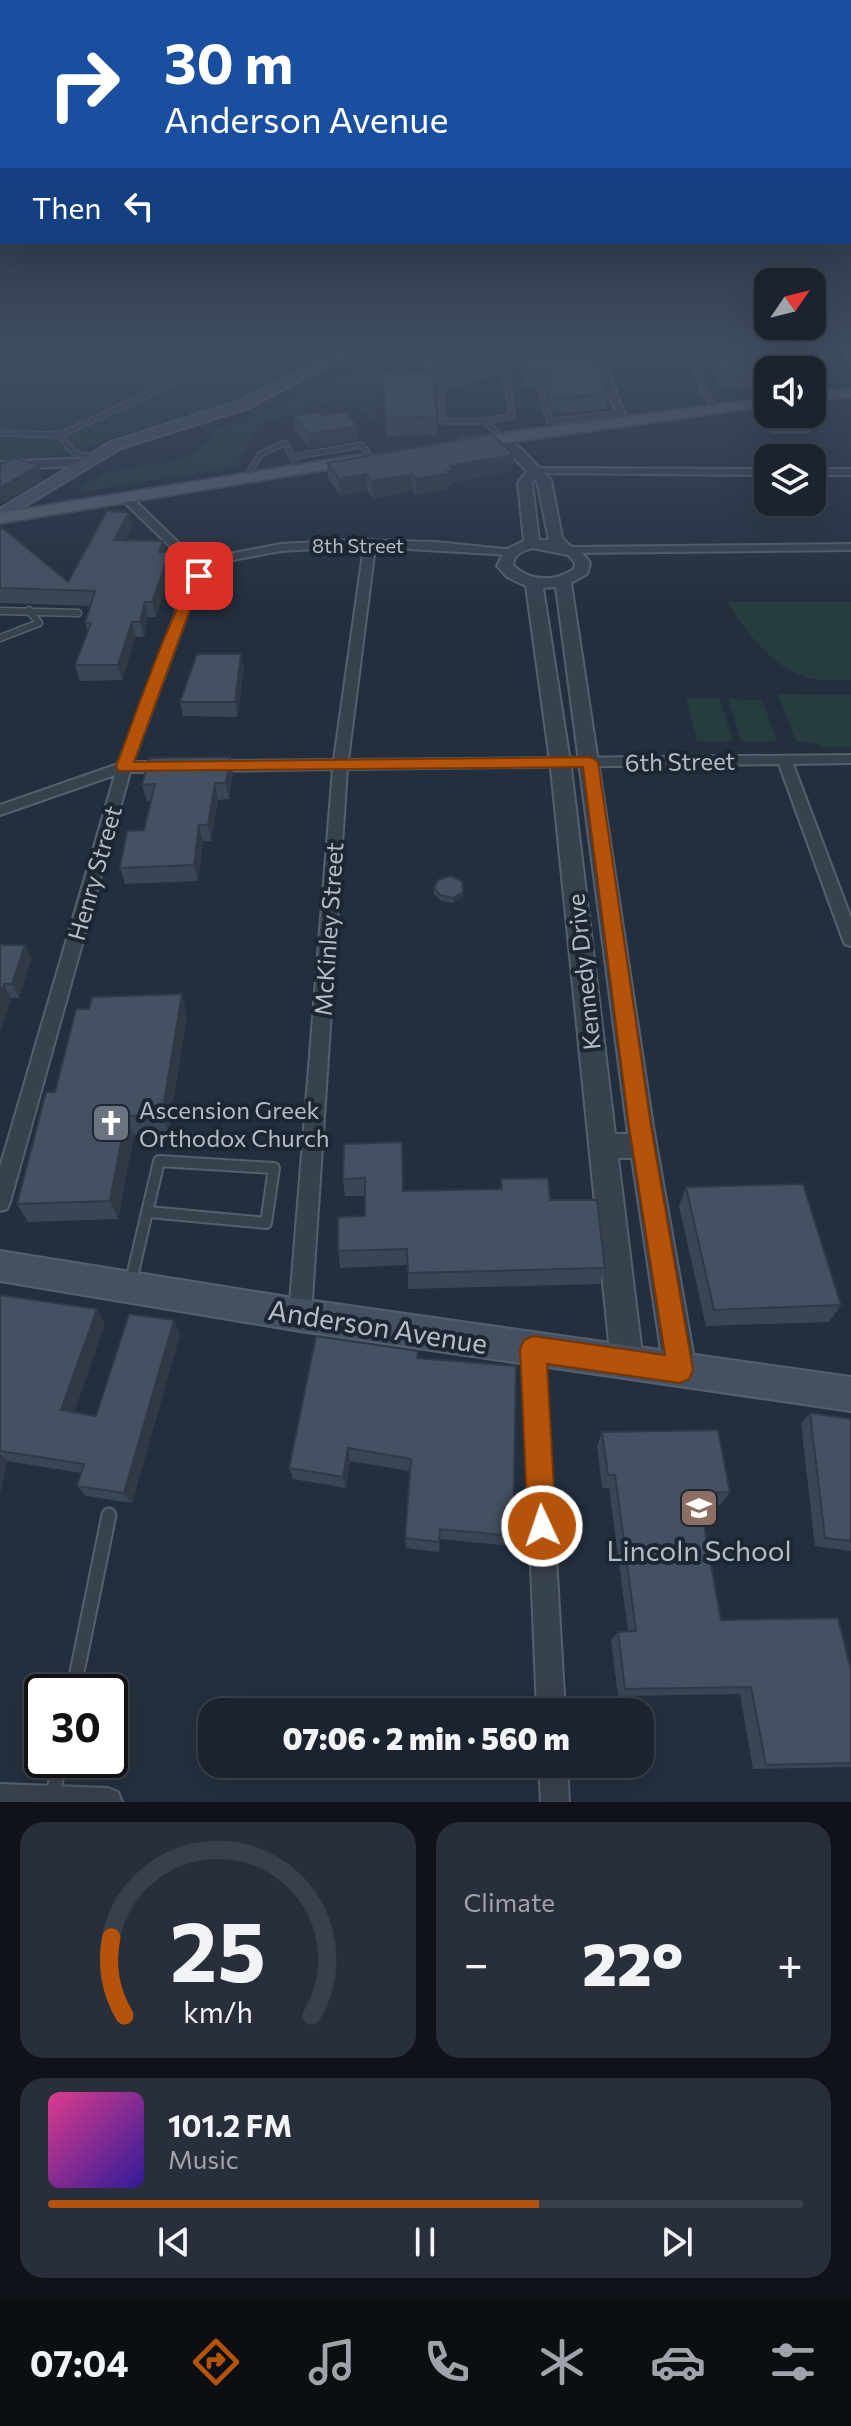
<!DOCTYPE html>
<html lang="en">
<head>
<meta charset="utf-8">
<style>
	:root { --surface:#1b232e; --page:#282f3a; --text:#f1f3f6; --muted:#a0a4aa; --line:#39404a; --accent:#b45309 }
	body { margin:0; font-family:Commissioner,sans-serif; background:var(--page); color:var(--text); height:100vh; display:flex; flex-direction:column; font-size:30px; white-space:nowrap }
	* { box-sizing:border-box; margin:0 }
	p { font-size:26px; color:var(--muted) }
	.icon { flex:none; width:44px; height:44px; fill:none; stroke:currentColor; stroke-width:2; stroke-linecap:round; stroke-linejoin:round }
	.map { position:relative; height:1802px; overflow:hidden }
	.details { display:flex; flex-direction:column; gap:20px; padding:20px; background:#0f1319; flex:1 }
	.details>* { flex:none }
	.top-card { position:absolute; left:0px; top:0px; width:852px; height:244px; box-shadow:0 8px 32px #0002,0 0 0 2px var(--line); background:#1a4fa0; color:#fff; overflow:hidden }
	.needle { width:52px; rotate:55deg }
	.tools { position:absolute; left:754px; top:268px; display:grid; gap:16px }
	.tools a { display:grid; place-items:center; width:72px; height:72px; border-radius:16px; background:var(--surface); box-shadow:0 8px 32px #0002,0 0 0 2px var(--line); font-size:40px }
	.speed { position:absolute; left:24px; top:1674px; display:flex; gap:16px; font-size:40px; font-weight:700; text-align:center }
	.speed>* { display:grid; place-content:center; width:104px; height:104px; border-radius:50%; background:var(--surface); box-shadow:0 8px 32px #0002,0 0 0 2px var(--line); line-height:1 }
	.speed .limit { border:4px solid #111; border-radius:12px; background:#fff; color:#111 }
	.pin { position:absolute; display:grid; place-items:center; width:68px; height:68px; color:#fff; margin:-34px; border-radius:16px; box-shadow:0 4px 12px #0006 }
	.me { position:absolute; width:88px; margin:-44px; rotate:357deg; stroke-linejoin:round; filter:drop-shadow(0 0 6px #0008) }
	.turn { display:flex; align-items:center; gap:28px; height:168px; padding:0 32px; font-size:36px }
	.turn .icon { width:104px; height:104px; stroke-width:2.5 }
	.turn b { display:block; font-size:56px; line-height:68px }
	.then { display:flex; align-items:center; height:76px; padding:0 32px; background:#0003; gap:16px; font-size:30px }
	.big { font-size:60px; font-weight:800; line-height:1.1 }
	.details .tile { flex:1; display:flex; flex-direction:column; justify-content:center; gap:12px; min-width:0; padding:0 28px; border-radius:24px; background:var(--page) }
	.details .dial { align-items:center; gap:0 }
	.dial svg { height:208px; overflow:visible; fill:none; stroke:var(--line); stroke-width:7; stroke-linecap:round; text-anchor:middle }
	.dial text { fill:var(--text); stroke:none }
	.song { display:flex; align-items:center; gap:24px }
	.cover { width:96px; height:96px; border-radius:12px; background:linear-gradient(135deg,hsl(330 70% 55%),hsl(250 70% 35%)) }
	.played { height:8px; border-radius:4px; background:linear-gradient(90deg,var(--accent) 65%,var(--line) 65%) }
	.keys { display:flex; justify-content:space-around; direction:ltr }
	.heat { display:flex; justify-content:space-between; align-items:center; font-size:44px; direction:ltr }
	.details .tiles { flex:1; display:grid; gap:20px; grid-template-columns:1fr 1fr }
	.tile:last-child { grid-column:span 2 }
	.trip { position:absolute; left:198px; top:1698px; width:456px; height:80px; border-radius:24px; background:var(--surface); box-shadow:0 8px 32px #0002,0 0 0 2px var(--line); font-weight:800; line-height:80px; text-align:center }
	.tab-bar { display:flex; height:128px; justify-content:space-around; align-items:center; background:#0b0e12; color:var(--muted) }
	.tab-bar .icon { width:56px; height:56px }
	.tab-bar .active { color:var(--accent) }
	.tab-bar b { font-size:36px; color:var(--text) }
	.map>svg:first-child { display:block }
	.green { fill:#263c3f }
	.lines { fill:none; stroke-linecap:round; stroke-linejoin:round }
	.service-far3-casing { stroke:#565f6c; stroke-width:7 }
	.service-far2-casing { stroke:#565f6c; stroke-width:9 }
	.service-far1-casing { stroke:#565f6c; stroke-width:14 }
	.service-casing { stroke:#565f6c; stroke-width:17 }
	.minor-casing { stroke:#565f6c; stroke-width:4 }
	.tertiary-casing { stroke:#565f6c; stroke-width:4 }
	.secondary-casing { stroke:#565f6c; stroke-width:4 }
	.primary-casing { stroke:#414a57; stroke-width:4 }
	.service-far3 { stroke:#38414e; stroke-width:5 }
	.service-far2 { stroke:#38414e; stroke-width:6 }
	.service-far1 { stroke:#38414e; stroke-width:10 }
	.service { stroke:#38414e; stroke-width:13 }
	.minor { fill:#38414e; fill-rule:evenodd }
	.tertiary { fill:#38414e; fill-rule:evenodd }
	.secondary { fill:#465061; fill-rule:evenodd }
	.primary { fill:#56606e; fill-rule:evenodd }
	.wall { fill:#3b4654 }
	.shaded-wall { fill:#303945 }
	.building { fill:#455162; stroke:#303945; stroke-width:2 }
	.route { fill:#b45309; stroke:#753606; stroke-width:2 }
	.labels { text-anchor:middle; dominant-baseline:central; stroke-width:8; stroke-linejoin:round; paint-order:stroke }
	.far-street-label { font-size:20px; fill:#b4bcc9; stroke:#1d2633 }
	.street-label { font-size:24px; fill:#b4bcc9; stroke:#1d2633 }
	.poi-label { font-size:24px; fill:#b4bcc9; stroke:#1d2633; text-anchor:start }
	.near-street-label { font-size:28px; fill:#b4bcc9; stroke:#1d2633 }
	.near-poi-label { font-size:28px; fill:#b4bcc9; stroke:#1d2633 }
</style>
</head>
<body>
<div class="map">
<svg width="851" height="1802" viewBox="0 0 851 1802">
	<rect width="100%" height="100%" fill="#242f3e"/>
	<!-- green -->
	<path class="green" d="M0,353h288l-5,21 -48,29 -30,10 -88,23 -44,16 -73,13z
		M425,353h17l-29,8 -4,17 -36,8 4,36 -31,-26 -86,28 -24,43 -163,26 30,-20 80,-14 29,-20 -2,-9 40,-11 87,-44 47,-5z
		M727,602h124v78c-10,0 -21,1 -31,0 -42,-4 -73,-46 -93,-78z
		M778,694l73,1v52h-31l-2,-3 -22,-3z
		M686,699h34l13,42h-36z
		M728,699l34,1 15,41h-36z"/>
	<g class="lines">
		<defs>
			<path id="service-far3" d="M689,353l14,36 12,19
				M692,362h27
				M505,368l7,48 -27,5h-43l-1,-33 83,-26 -16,-9
				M309,373l-8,-13 14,-7
				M541,390l10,35
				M806,414l6,12 -8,4h-31l-11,-10 44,-5
				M485,421l17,17
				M550,422l71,-9
				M0,433l60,2
				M292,457l70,-12 9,13
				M93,458l-20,-6 -13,-17 125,-58 80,-24
				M246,478l14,-24 25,-11 14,27"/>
			<path id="service-far2" d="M0,611l78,2
				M0,638l39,-15 -10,-13"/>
			<path id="service-far1" d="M131,1281l28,-120 115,7 -8,55 -117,-11"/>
			<path id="service" d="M73,1692l36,-177
				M53,1795l7,-35"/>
			<path id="minor" d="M593,353h8l26,68 -8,-2z
				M760,353h8l11,17h-8z
				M534,468l234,1v6l-237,-2 -2,-2z
				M812,469h39v6h-39z
				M121,495h8l56,54 23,9 73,-14 77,-4 77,2 79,8 1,2 -5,3 -135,-8 -27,213 503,-5v8l-58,1 58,154v28l-6,-2 -2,-4 -64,-176 -432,5 -36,546 -3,8 -8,3 -8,-3 -3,-8 44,-546 -120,2 -7,-5 7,-5 121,-1 30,-214 -83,5 -70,13 -20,40 -58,158h33l7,5 -7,5h-36l-120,430 -3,7 -7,2v-44l115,-392 -115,40v-10l118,-41 61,-160 22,-41 -24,-10 -56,-54z
				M851,544v6l-279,3 -5,-3 5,-3z
				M533,1338l8,3 3,8 21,363h-28l-15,-363 3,-8z
				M539,1764h28l2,38h-28z
				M0,1784l108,4 10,4 4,10h-122z"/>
			<path id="tertiary" d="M497,435h10l44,45 11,57c7,12 21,12 28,26l-3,11 -16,9 82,543 43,244 -5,11 -11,5 -11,-5 -5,-11 -32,-212h-14l25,204 -5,11 -11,5 -11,-5 -5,-11 -60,-594 -25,-182 -19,-9 -10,-11 8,-16 19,-9 -6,-58 9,-12 -30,-30zM535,479l2,2 12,59h-10l-7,-57zM532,548l36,7 7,8 -1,6c-19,13 -44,13 -61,-4 1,-11 9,-14 19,-17zM556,587l71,539 1,8h-13l-44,-366 -28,-180z
				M87,458l5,1v6l-92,5v-8z"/>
			<path id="secondary" d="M336,353h16l-104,55 -127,40 -121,73v-12l111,-67 127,-40z
				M0,1251l300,48 551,78v34l-551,-80 -300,-50z"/>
			<path id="primary" d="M851,389v8l-39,4v-8z
				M768,398v8l-306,43 -8,-5 8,-5z
				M360,455l8,5 -2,3 -366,60v-10z"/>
		</defs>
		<!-- service-far3 casing -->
		<use href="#service-far3" class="service-far3-casing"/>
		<!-- service-far2 casing -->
		<use href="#service-far2" class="service-far2-casing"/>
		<!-- service-far1 casing -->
		<use href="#service-far1" class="service-far1-casing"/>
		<!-- service casing -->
		<use href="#service" class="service-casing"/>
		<!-- minor casing -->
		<use href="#minor" class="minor-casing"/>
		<!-- tertiary casing -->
		<use href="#tertiary" class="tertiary-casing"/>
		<!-- secondary casing -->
		<use href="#secondary" class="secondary-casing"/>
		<!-- primary casing -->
		<use href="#primary" class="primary-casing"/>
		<!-- service-far3 -->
		<use href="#service-far3" class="service-far3"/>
		<!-- service-far2 -->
		<use href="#service-far2" class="service-far2"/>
		<!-- service-far1 -->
		<use href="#service-far1" class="service-far1"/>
		<!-- service -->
		<use href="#service" class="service"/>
		<!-- minor -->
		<use href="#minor" class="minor"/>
		<!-- tertiary -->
		<use href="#tertiary" class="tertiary"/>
		<!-- secondary -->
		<use href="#secondary" class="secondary"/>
		<!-- primary -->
		<use href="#primary" class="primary"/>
	</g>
	<!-- wall -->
	<path class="wall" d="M421,353h90l-1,8 -71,22 -6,6 4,28v18l-51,1 -3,-64h39z
		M519,353h74l15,41 -2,15 -52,4 -9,-26h-20l-5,-18 1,-15z
		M701,353h58l9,17v18l-45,1 -13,-22 2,-11h-9z
		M770,353h81v1l-3,9 -69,1z
		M294,416h26l37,10 1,14 -49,8 -14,-18z
		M514,455l-1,16 -60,11v4l-5,1v2l-32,6 -4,-4 -39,7 -6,-7 -27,4 -12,-16 -1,-16z
		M0,526l68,56 64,-56 -7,14 40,12h5l3,15 -17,50h-8l-4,20h-9l-13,43 -42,1 -5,-16 13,-33 -3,-9 5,-17 -90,-3z
		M244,668l-7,49 -54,-1 -3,-14z
		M230,757l3,16 -4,26 -11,1 -7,41h-8l-5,40 -73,3 -5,-16 24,-38 7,-29h-4l-5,-16z
		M434,888l29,4v5l-10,6 -13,-3 -7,-7z
		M0,945h25l6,14 -12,39h-8l-11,35z
		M187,1015l-19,119 -34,1 -16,84 -90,3 -11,-18 38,-112z
		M344,1144l59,47 97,-2 1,-10 49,21 55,68 -5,16 -192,5v-24l-68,3 -2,-17 27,-35v-20h-20l-2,-17z
		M686,1187l155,118 -12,17 -123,4 -27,-120z
		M0,1295l105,28 -31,89 22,4 84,-82 -48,169 -46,-7 -9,-10 4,-13 -74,-12 -7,33z
		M418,1351v7l95,178 -3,10 -70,-7 -1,13 -33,-4 -1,-10 5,-67 -60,-10 -4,27 -53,-9 -4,-11z
		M810,1413l41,6v132l-36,-5 -14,-122z
		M602,1432l128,60 -10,13h-19l20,115 130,50v97l-98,2 -13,-75 -122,2 -7,-56 7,-8 10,-1 -19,-143h-7l-5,-42z"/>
	<!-- shaded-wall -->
	<path class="shaded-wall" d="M481,353h30l-1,8 -71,22 -8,8v-17l9,-8z
		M357,426l1,14 -49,8 -1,-14z
		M514,455l-1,16 -60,11v4l-5,1v2l-32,6v-16l31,-8 3,-5z
		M39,465l4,15 -42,24 -1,-4v-12z
		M366,474l1,17 -27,4 -1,-16z
		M412,474v17l-39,7 -1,-17z
		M129,512l3,14 -14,29 -4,-15z
		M163,541l3,15 -7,-4z
		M170,552l3,15 -17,50 -4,-15z
		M145,602l3,15 -4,20 -4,-15z
		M132,622l3,15 -13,43 -4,-15z
		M241,654l3,14 -7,49 -2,-15z
		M230,757l3,16 -4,26 -3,-16z
		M215,783l3,17 -7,41 -3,-16z
		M199,825l4,16 -5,40 -4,-16z
		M463,892v5l-10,6v-5z
		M25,945l6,14 -12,39 -7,-14z
		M4,984l7,14 -11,35v-38z
		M182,994l5,21 -19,119 -6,-19z
		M126,1116l8,19 -16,84 -8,-18z
		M97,1309l8,14 -34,99 -10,-12z
		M174,1320l6,14 -48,169 -8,-10z
		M348,1448l2,13 -4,27 -3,-11z
		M0,1454l7,7 -7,33z"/>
	<!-- building -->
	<path class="building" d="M422,353h59l-41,13 -9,8 6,43 -52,1 -2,-46h41z
		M524,353h69l15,41 -53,4 -8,-26h-21l-5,-18z
		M712,354h52l12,16h-8v5l-42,1z
		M317,412l3,4 25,-4 12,14 -49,8 -14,-18z
		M492,434l22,21 -64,11 3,4 -6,1 1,2 -32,6 -4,-5 -40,7 -6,-7 -27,5 -12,-16z
		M13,458l26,7 -39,23v-23z
		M107,511l22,1 -15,28 49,1 -4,11h11l-18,50h-7l-5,20h-8l-14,43h-43l16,-42h-6l10,-32 -95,-3v-62l68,56z
		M197,654h44l-6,48h-55z
		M230,757l-4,26h-11l-7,42h-9l-5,40 -74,3 7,-37 17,-1 11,-46 -13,1 7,-27z
		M450,876l12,5 1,11 -10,6 -13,-3 -6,-7 4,-8z
		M0,945h25l-13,39h-8l-4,11z
		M182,994l-20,121 -36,1 -16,85 -93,3 29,-112h9l21,-83h13l3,-12z
		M402,1142l1,49 99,-2 -1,-10 47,-1 2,22h47l8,68 -197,5 -1,-24 -69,2v-34l27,-1v-38l-22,1 1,-35z
		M803,1184l38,121 -127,5 -28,-123z
		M0,1295l97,14 -36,101 35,6 33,-102 45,6 -50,173 -47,-7 7,-22 -84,-13z
		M316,1336l102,15 -1,7 99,8 -3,170 -73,-7 -1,13 -34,-4 6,-79 -63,-11 -5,29 -54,-9z
		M810,1413l41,6v122l-26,-3z
		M718,1430l12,62 -32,1 23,127 117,-2 13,52v93l-85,2 -15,-78 -126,2 -7,-57 18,-1 -21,-156h-7l-6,-43z"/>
	<!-- sky -->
	<linearGradient id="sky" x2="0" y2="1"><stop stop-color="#141a22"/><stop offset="0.58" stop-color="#3f4d63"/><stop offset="1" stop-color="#3f4d63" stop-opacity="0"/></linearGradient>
	<rect width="851" height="605" fill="url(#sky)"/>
	<!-- route -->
	<path class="route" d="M199,573l6,3 -13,28 -58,158 456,-5 8,5 53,364 42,244 -4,9 -9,4 -133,-19 9,162 -4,10 -10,4 -10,-4 -4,-10 -8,-177 4,-9 9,-4 132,19 -36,-229 -46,-359 -464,4 -3,-4c11,-29 65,-186 83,-194z"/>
	<!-- icons -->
	<defs>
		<symbol id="church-square" viewBox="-11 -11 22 22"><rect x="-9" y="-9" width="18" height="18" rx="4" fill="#6b7280" stroke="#1d2633"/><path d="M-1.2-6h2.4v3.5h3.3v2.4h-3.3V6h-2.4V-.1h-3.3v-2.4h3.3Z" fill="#fff"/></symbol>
		<symbol id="school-square" viewBox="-11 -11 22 22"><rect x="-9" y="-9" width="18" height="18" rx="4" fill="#8d6e63" stroke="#1d2633"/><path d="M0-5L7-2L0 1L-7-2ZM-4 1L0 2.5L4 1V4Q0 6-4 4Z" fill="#fff"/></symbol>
	</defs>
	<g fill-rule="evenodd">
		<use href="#church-square" x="89" y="1101" width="44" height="44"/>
		<use href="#school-square" x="677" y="1486" width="44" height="44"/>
	</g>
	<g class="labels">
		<!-- far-street labels -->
		<g class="far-street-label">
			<text x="358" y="545">8th Street</text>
		</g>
		<!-- street labels -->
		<g class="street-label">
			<text transform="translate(680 761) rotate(-1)">6th Street</text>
			<text transform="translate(94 873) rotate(-74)">Henry Street</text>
			<text transform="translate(328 929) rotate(-86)">McKinley Street</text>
			<text transform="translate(583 972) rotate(-96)">Kennedy Drive</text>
		</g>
		<!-- poi labels -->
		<g class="poi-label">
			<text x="139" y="1109">Ascension Greek<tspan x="139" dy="28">Orthodox Church</tspan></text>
		</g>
		<!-- near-street labels -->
		<g class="near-street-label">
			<text transform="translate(378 1326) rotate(9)">Anderson Avenue</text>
		</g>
		<!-- near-poi labels -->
		<g class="near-poi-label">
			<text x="699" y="1550">Lincoln School</text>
		</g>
	</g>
</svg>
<div class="tools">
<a><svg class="needle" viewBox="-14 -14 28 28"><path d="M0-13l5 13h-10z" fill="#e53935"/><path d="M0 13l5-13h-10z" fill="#a0a4aa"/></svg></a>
<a><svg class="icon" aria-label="sound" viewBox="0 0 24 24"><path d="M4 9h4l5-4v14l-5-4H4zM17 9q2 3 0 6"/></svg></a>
<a><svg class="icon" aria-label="layers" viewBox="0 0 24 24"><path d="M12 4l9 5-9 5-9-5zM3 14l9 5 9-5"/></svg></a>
</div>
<div class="speed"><div class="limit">30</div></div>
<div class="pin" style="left:199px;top:576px;background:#d93025"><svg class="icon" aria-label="arrive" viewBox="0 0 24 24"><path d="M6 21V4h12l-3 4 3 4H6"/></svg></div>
<svg class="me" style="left:542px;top:1526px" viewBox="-20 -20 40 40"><circle r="17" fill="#b45309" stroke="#fff" stroke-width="3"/><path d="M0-11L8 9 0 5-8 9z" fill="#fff"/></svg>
<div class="trip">07:06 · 2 min · 560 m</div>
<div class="top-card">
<div class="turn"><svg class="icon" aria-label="right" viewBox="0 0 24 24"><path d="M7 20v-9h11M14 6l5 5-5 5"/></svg><div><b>30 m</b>Anderson Avenue</div></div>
<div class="then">Then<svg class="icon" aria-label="left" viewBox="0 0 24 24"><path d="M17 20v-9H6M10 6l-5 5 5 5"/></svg></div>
</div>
</div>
<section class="details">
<div class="tiles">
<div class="tile dial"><svg viewBox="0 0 100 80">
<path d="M14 69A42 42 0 1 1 86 69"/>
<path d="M14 69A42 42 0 0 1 9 39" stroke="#b45309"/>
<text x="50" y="56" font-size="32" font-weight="700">25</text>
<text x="50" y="72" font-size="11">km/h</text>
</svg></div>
<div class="tile"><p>Climate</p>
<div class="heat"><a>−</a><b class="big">22°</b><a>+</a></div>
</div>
<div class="tile">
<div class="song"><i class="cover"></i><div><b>101.2 FM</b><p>Music</p></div></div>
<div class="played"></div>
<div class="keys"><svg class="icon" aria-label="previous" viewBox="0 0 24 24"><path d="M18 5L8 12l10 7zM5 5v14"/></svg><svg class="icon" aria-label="pause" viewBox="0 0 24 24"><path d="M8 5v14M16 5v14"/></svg><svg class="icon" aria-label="next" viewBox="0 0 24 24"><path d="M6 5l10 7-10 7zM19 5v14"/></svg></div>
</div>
</div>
</section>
<nav class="tab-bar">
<b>07:04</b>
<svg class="icon active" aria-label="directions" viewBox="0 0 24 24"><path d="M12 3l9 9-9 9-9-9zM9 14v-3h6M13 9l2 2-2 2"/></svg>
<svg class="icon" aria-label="music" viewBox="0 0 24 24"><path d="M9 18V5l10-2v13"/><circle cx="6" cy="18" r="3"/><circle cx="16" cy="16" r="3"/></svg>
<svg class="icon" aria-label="phone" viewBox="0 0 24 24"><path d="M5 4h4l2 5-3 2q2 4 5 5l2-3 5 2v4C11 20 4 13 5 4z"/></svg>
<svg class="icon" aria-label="climate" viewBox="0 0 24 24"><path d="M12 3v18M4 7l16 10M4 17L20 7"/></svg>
<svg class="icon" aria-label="car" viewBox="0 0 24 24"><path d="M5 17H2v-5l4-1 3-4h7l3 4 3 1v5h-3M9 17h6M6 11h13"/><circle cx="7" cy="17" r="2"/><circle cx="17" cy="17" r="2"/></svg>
<svg class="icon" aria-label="filters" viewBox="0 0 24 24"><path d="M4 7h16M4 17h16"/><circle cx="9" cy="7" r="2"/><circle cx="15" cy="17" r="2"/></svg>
</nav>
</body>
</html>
